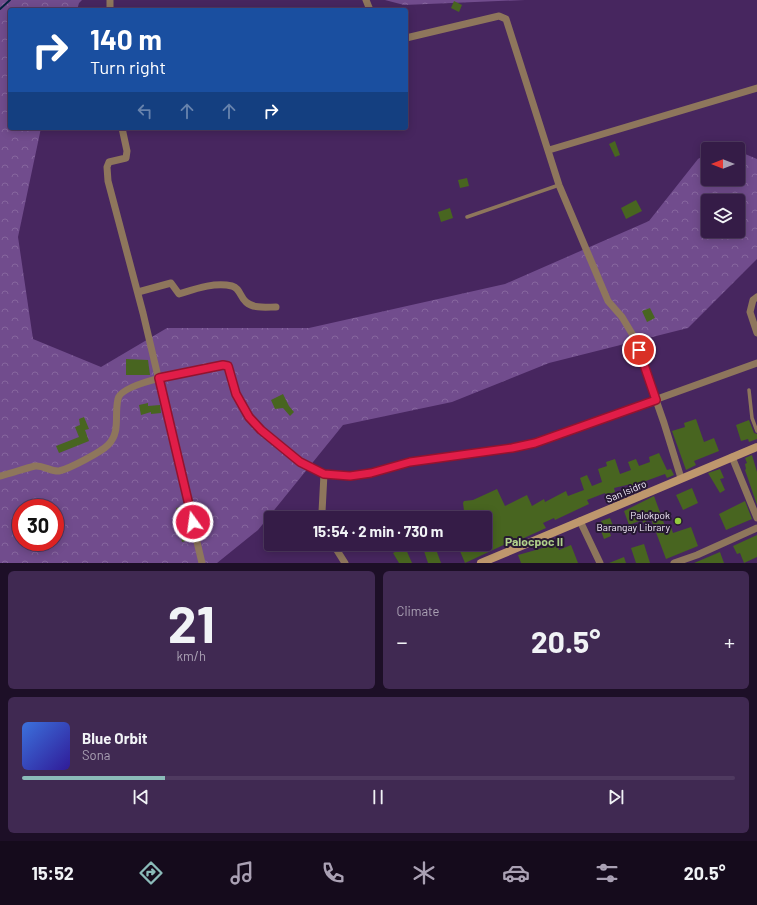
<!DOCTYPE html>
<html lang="en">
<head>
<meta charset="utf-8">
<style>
	:root { --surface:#351c47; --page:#402952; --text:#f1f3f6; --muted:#aaa1b4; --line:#4f3a60; --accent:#8bbbb9 }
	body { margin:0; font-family:Barlow,sans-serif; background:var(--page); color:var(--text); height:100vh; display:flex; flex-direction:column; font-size:15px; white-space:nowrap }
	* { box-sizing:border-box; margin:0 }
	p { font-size:13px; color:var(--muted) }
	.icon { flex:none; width:22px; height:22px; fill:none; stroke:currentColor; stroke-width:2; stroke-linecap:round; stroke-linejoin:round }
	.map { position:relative; height:563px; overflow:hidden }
	.panel { display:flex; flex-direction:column; gap:8px; padding:8px; background:#1d0f27; flex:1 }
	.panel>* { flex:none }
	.guide { position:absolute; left:8px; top:8px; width:400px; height:122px; border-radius:4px; box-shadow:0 2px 10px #0003,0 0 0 1px var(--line); background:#1a4fa0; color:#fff; overflow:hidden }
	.needle { width:26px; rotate:270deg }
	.controls { position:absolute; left:701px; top:142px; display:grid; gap:8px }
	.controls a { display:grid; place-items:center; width:44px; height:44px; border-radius:4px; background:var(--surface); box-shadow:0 2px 10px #0003,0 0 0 1px var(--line); font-size:20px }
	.speed { position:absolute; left:12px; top:499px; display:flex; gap:8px; font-size:20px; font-weight:700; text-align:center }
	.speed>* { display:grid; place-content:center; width:52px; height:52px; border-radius:50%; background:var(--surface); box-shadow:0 2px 10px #0003,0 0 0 1px var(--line); line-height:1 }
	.speed .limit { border:6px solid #d22; background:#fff; color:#111 }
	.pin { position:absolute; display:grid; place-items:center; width:34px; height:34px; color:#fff; margin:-17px; border:2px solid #fff; border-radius:50%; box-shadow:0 1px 4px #0007 }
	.me { position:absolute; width:44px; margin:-22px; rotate:346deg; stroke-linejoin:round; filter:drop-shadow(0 0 3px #0008) }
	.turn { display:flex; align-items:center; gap:14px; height:84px; padding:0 16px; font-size:18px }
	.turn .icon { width:52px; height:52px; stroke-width:2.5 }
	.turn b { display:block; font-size:28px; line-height:34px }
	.lanes { display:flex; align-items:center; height:38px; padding:0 16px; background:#0003; justify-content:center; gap:20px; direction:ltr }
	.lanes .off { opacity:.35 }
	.big { font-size:30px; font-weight:700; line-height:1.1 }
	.panel .card { flex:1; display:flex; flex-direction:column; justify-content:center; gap:6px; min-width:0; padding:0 14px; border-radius:6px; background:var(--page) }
	.panel .dial { align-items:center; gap:0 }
	.dial b { font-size:52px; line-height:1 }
	.song { display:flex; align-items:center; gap:12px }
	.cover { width:48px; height:48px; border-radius:6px; background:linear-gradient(135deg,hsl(220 70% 55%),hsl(250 70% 35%)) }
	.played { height:4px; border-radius:2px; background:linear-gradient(90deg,var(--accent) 20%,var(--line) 20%) }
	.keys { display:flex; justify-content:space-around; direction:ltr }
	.heat { display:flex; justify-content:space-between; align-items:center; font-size:22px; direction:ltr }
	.panel .tiles { flex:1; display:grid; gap:8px; grid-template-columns:1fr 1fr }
	.card:last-child { grid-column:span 2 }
	.trip { position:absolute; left:264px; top:511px; width:228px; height:40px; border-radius:4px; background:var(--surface); box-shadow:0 2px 10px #0003,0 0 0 1px var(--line); font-weight:700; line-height:40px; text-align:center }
	.dock { display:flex; height:64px; justify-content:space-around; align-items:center; background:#150b1c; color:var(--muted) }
	.dock .icon { width:28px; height:28px }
	.dock .on { color:var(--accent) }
	.dock b { font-size:18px; color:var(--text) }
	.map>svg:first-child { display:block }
	.forest { fill:url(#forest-crowns); fill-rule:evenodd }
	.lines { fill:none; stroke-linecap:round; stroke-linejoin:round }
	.stream { stroke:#03233f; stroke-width:2 }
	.building { fill:#486520 }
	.lane { stroke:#8e765c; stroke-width:3.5 }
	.street { stroke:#8e765c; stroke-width:7 }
	.secondary { stroke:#be976d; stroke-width:8 }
	.route-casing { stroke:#92132f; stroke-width:10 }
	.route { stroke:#e11d48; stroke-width:7 }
	.poi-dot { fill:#93cc3d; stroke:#261832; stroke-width:1.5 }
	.labels { text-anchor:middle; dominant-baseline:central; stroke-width:4; stroke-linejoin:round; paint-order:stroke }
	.street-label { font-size:10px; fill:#f4ecfb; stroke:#261832 }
	.poi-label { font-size:10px; fill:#f4ecfb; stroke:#261832; text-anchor:end }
	.quarter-label { font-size:12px; font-weight:bold; fill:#b0d18b; stroke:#261832 }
</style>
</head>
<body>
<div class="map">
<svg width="757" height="563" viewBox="0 0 757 563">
	<defs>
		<pattern id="forest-crowns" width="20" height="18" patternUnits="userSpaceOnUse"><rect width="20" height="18" fill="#714c8d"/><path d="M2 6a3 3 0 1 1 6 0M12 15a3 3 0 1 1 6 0" fill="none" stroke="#86669e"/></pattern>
	</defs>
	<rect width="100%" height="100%" fill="#47265f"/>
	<!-- forest -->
	<path class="forest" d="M0,0h82l-3,3 -2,7h-67v118h31l-23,109 15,102 68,28 66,-39h142l196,-44 144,-63 49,-62 10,-6v26h30v-28l19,8v100l-69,69 -139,35 -97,39 -109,23 -85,105 -41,33h-217zM708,201h30v30h-30zM21,508h34v34h-34z
		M385,0h140l-121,5z"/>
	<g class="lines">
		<!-- stream -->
		<path class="stream" d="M0,9l10,-9"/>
	</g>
	<!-- building -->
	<path class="building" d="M454,1l8,4 -3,7 -8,-4z
		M615,141l5,14 -5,2 -6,-13z
		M467,178l2,8 -9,2 -2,-8z
		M636,200l6,11 -16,8 -5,-11z
		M450,208l3,10 -12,4 -3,-10z
		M650,308l5,10 -8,4 -5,-11z
		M126,359l22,1 2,15h-24z
		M283,394l6,12 5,6 -4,4 -7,-8 -8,1 -4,-9z
		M148,403v3l12,-1 1,8 -10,1v-2l-10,3 -2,-10z
		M84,417l5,12 -4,1 4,11 -30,12 -3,-7 23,-9 -4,-10 5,-2 -1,-6z
		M696,419l8,23 10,-4 5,13 -25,10 2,4 -10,5 -14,-39 13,-4 -1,-4z
		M749,420l5,13 3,1v5l-8,3 -1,-3 -7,2 -5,-16z
		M659,453l8,17 4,-1 3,6 -7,3 -2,-4 -33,12 -1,-2 -17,4 1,4 -9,3 -1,-2 -18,7 2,4 -34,16 -1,-2 -11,5 3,5 -33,15 -1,-2 -47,22 -8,-19h28v-29l-20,3 -2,-15 1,-2 9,-1 24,-11 8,17 22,-11 5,11 12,-7 1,3 21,-11 2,5 16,-6 -4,-12 7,-3 5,11 10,-4 -4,-13 9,-3 -1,-4 9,-3 5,15 11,-4 -3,-8 8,-3 3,7 11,-4 -1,-5z
		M752,455l5,17v33l-12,-35 1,-1 -1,-5 2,-1 -2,-5z
		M720,469l4,9 -4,1 5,11 -5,3 -12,-20z
		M692,488l6,15 -15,7 -7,-15z
		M654,496l11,30 5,-2 3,9 18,-6 7,19 -32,13 -15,-40 -8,4 -1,-3 -13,5 -5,-14z
		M745,501l7,18 -26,11 -7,-16z
		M182,507l4,11 -6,2 -4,-12z
		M610,518l4,10 -5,2 2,6 -7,3 -3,-8 3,-2 -3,-8z
		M187,531l2,9 -7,2 -2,-9z
		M757,535v22l-13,6 -4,-10 -3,1 -4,-8z
		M434,544l7,19h-13l-5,-15z
		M557,544l2,6 12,-5 7,18h-57l-3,-8z
		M644,544l6,19h-14l-5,-15z
		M405,547l7,16h-13l-6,-10z
		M720,552l4,11h-30z
		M624,557l2,6h-17z"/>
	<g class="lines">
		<!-- lane -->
		<path class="lane" d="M467,217l92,-32
			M749,390l3,28 5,13"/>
		<!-- street -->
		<path class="street" d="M110,0v10
			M366,0l4,10
			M406,38l93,-22 7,3 53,166 49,116 14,16 12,20 30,86 17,55
			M122,128l5,23 -1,7 -17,4 -2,5 1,14 35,132 59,250
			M549,150l208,-62
			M138,292l33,-9 8,11c16,-5 35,-12 53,-8 8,2 8,11 14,16 8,7 21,5 30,5
			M757,297l-4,3 -3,12 7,21
			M732,457l25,61
			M0,476c12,-3 23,-7 35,-10 8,-1 17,6 24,5 10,-2 42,-19 49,-26 13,-13 6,-29 10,-46 3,-18 87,-30 105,-34l5,1 3,7 5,21 13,23 12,13 39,32 24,12 26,2 21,-3 39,-11 102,-14 23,-5 222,-80
			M323,518l-1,-6 2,-38
			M580,521l20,42
			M333,544l12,19
			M674,563l23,-8 60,-27"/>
		<!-- secondary -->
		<path class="secondary" d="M481,563l276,-116"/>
	</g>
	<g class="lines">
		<defs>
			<path id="route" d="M193,522l-34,-144 64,-13 5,1 8,28 13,23 12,13 39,32 24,12 26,2 21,-3 39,-11 102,-14 23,-5 121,-43 -17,-50"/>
		</defs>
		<!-- route casing -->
		<use href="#route" class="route-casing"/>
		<!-- route -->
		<use href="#route" class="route"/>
	</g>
	<!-- markers -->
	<circle class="poi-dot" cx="678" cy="521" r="4"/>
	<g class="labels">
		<!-- street labels -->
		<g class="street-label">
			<text transform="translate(626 491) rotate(-23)">San Isidro</text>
		</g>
		<!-- poi labels -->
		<g class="poi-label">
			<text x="670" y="515">Palokpok<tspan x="670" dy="12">Barangay Library</tspan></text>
		</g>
		<!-- quarter labels -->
		<g class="quarter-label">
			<text x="534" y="541">Palocpoc II</text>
		</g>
	</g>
</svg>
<div class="controls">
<a><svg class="needle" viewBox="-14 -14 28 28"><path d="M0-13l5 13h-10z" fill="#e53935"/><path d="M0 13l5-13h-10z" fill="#aaa1b4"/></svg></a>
<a><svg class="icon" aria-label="layers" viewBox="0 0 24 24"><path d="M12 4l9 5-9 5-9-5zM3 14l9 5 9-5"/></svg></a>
</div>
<div class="speed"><div class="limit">30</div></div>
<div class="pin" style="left:639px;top:350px;background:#d93025"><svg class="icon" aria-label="arrive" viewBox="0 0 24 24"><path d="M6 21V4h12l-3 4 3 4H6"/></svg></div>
<svg class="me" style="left:193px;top:522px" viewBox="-20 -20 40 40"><circle r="17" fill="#e11d48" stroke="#fff" stroke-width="3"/><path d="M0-11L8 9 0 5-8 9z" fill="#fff"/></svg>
<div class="trip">15:54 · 2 min · 730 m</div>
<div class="guide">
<div class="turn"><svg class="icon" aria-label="right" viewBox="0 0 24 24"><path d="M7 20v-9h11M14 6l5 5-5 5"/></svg><div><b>140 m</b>Turn right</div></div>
<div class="lanes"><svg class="icon off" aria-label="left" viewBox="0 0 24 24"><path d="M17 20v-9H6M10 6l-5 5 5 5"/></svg><svg class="icon off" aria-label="ahead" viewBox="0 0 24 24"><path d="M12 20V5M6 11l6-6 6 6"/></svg><svg class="icon off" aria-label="ahead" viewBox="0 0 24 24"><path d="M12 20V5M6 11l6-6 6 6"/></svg><svg class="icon" aria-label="right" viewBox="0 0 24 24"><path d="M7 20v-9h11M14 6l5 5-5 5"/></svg></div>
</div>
</div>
<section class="panel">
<div class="tiles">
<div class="card dial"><b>21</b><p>km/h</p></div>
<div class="card"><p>Climate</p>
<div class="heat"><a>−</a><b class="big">20.5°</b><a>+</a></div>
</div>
<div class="card">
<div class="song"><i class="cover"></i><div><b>Blue Orbit</b><p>Sona</p></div></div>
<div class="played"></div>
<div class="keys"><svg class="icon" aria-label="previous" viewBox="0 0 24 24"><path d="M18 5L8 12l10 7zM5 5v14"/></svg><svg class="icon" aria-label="pause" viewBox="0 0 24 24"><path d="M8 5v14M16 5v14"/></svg><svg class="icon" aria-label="next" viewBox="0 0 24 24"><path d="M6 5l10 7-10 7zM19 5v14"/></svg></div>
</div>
</div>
</section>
<nav class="dock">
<b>15:52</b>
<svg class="icon on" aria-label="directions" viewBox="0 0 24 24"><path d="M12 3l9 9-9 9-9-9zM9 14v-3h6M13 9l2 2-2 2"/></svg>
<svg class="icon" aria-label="music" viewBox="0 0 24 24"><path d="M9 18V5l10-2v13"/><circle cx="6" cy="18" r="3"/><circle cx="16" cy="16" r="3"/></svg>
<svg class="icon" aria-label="phone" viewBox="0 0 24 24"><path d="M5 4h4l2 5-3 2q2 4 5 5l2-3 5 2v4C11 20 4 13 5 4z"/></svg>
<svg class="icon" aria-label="climate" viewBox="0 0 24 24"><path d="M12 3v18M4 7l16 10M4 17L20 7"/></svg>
<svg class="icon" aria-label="car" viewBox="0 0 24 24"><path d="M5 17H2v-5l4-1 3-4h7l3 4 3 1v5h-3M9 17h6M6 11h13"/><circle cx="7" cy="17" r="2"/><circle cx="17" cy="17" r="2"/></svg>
<svg class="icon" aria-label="filters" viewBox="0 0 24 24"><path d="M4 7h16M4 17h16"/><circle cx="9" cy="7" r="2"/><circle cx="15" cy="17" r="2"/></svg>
<b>20.5°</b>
</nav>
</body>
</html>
